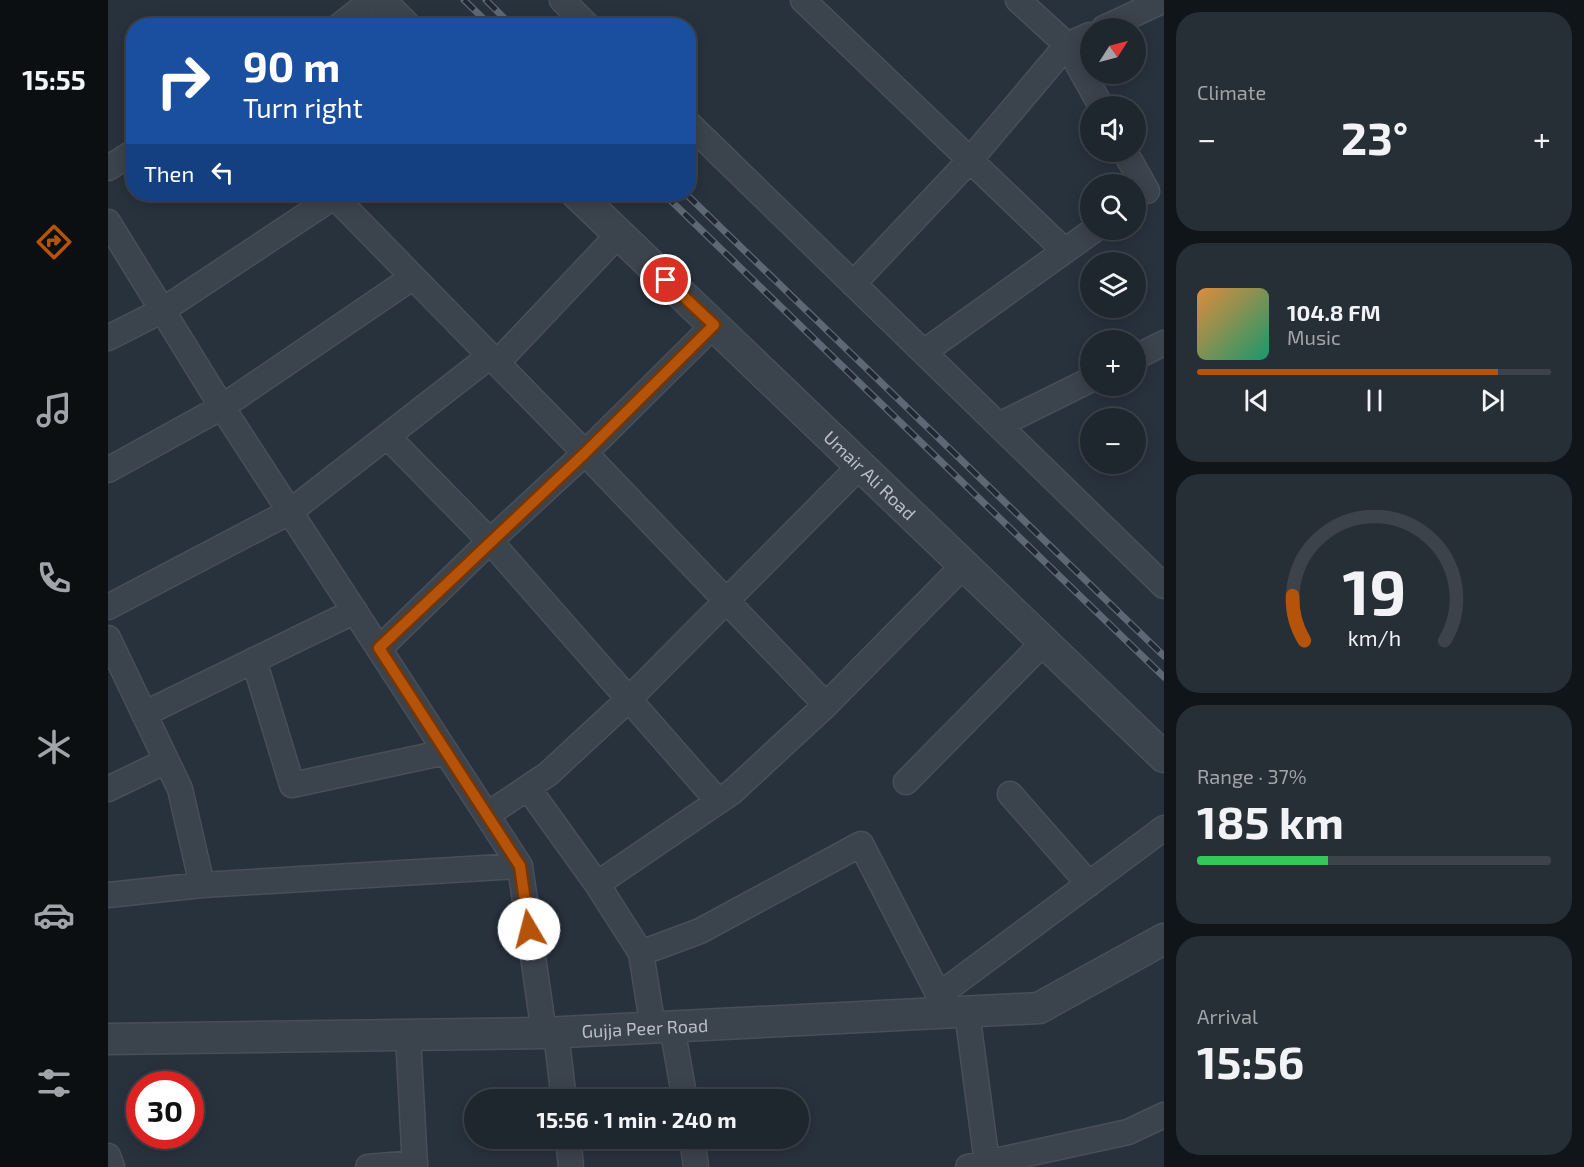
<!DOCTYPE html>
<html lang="en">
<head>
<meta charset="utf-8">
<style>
	:root { --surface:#1e262e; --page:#262e36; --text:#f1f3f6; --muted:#a1a5aa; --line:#3c434a; --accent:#b45309 }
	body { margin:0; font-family:"Exo 2",sans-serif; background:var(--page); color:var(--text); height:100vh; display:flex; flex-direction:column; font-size:22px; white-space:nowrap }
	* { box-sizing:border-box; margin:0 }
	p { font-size:20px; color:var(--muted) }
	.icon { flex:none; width:33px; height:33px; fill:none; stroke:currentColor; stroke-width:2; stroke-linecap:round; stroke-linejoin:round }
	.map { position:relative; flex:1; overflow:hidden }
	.sheet { display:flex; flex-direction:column; gap:12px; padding:12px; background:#101519; width:420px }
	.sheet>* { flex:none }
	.top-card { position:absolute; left:18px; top:18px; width:570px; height:183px; border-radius:24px; box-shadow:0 3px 15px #0003,0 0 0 2px var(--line); background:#1a4fa0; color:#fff; overflow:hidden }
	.needle { width:39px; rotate:54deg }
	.buttons { position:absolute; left:972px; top:18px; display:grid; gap:12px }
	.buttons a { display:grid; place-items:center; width:66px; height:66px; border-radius:50%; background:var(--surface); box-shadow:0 3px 15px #0003,0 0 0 2px var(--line); font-size:30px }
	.speed { position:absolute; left:18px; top:1071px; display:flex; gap:12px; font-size:30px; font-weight:700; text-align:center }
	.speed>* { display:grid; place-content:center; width:78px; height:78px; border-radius:50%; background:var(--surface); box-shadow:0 3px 15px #0003,0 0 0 2px var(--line); line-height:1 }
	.speed .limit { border:9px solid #d22; background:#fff; color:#111 }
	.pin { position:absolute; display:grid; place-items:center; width:51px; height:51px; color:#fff; margin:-26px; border:3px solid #fff; border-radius:50%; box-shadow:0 2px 6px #0007 }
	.me { position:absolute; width:66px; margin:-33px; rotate:352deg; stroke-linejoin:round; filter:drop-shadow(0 0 4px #0008) }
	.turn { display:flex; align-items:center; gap:21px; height:126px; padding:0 18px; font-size:27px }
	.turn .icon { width:78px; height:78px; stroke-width:2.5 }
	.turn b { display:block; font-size:42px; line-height:51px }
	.then { display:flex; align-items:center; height:57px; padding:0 18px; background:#0003; gap:12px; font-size:22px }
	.big { font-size:45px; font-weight:700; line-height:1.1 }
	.sheet .card { flex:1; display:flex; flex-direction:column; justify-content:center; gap:9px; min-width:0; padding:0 21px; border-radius:24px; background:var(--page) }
	.sheet .dial { align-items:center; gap:0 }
	.dial svg { height:156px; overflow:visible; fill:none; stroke:var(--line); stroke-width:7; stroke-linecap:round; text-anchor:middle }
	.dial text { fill:var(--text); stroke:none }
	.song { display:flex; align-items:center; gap:18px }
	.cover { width:72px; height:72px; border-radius:9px; background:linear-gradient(135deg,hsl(30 70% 55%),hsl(160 70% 35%)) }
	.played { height:6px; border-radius:3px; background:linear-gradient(90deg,var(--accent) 85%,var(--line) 85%) }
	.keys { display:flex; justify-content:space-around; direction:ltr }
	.heat { display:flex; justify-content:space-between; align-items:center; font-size:33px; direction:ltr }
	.charge { height:9px; border-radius:4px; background:linear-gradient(90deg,#34c759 37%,var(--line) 0) }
	.trip { position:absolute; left:356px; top:1089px; width:345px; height:60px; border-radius:30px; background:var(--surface); box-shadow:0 3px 15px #0003,0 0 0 2px var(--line); font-weight:700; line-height:60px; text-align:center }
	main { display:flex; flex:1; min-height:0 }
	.menu { display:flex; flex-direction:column; width:108px; justify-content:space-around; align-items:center; background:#0c0f12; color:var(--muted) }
	.menu .icon { width:42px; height:42px }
	.menu .on { color:var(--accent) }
	.menu b { font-size:27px; color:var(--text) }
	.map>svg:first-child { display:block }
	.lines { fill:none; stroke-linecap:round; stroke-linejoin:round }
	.minor-casing { stroke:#484f59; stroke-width:27 }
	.tertiary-casing { stroke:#484f59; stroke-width:33 }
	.minor { stroke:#3b434d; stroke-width:24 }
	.tertiary { stroke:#3b434d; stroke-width:30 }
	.rail-casing { stroke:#5e6874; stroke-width:7 }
	.rail { stroke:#202832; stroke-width:4.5; stroke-dasharray:14; stroke-linecap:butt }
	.route-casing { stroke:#753606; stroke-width:15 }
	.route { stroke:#b45309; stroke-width:10 }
	.labels { text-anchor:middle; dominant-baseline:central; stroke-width:6; stroke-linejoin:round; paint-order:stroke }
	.street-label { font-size:18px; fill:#b8bfc8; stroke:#202832 }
</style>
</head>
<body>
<main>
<nav class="menu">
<b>15:55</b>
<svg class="icon on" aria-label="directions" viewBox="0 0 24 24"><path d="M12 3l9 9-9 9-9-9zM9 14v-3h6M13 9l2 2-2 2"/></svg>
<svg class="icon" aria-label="music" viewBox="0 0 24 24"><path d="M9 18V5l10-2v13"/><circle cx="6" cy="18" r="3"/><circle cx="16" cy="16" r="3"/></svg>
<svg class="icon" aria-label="phone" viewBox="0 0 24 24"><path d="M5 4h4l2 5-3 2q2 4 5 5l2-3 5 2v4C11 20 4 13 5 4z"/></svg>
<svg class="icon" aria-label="climate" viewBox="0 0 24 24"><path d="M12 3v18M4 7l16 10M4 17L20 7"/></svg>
<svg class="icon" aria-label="car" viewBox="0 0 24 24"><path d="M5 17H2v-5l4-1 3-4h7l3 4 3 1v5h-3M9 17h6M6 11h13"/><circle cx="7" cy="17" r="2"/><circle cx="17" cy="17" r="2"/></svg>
<svg class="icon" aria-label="filters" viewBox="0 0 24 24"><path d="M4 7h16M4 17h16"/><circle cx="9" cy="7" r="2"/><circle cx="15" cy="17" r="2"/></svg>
</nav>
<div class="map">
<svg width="1056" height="1167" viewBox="0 0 1056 1167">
	<rect width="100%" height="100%" fill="#28323d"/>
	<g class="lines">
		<defs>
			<path id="minor" d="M454,0l26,26
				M695,0l262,251
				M910,0l49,45 34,61
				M231,26l33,-26
				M996,28l60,-28
				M580,123l476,463
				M1017,152l22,39
				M0,168l26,-16
				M224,194l253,259 241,252
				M0,222l114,185 298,459 24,167
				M745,284l117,-124 97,-115 23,-10
				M0,338l55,-28 172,-114
				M816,352l170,-122
				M1028,357l28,-14
				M389,363l122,-129
				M891,425l91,-45
				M279,436l103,105 228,260
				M0,470l114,-63 191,-130
				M0,607l183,-96 199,-155
				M0,638l72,151 22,96
				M271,649l111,-108 95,-88 129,-128
				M146,660l38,125 154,-33
				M36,714l211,-103
				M798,782l138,-140
				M420,788l69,96
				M0,789l58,-28
				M902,794l79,90
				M379,815l61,-41 81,-75 231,-233
				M0,895l94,-10 318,-19
				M533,953l59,-22 161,-87 87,169
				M831,995l225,-167
				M859,1012l20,151
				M564,1027l13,73
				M545,1028l-12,-75 -44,-69 135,-92 94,-87 138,-140
				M448,1033l8,67
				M300,1035l7,132
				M460,1138l3,29
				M584,1138l4,29
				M0,1156l4,11
				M260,1167l47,-4
				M860,1167l160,-35 36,-17"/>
			<g id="tertiary">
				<path d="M271,0l26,26"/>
				<path id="s1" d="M469,194l587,563"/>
				<path id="s2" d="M0,1039l436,-6 495,-25 125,-69"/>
			</g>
		</defs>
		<!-- minor casing -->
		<use href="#minor" class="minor-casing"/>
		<!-- tertiary casing -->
		<use href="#tertiary" class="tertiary-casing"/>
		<!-- minor -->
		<use href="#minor" class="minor"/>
		<!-- tertiary -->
		<use href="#tertiary" class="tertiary"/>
		<defs>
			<path id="rail" d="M356,0l27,26
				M378,0l26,26
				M556,194l500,483
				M578,194l478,462"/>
		</defs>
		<!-- rail casing -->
		<use href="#rail" class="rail-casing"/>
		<!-- rail -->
		<use href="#rail" class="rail"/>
	</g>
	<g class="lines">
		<defs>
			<path id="route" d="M421,929l-9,-63 -141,-218 206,-195 129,-128 -48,-45"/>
		</defs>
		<!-- route casing -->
		<use href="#route" class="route-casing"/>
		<!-- route -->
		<use href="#route" class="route"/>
	</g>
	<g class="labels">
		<!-- street labels -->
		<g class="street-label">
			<text stroke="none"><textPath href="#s1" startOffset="406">Umair Ali Road</textPath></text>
			<text stroke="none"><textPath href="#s2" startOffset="537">Gujja Peer Road</textPath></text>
		</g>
	</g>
</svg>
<div class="buttons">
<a><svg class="needle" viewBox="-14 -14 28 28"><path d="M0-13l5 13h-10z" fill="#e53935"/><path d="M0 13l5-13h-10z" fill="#a1a5aa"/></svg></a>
<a><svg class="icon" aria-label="sound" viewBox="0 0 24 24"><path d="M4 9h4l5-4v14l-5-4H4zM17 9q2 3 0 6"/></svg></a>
<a><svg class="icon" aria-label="search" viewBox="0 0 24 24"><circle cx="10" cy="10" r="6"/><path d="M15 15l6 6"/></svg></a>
<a><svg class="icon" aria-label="layers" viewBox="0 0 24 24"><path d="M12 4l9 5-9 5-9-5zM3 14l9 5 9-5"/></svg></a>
<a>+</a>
<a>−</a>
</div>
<div class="speed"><div class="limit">30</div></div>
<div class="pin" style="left:558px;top:280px;background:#d93025"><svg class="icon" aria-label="arrive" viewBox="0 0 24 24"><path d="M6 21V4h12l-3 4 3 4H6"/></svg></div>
<svg class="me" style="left:421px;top:929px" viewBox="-20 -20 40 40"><circle r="19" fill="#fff"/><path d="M0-13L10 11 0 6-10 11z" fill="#b45309"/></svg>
<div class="trip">15:56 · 1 min · 240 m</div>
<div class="top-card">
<div class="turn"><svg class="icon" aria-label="right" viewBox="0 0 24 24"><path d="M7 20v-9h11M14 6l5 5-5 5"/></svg><div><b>90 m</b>Turn right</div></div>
<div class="then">Then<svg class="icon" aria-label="left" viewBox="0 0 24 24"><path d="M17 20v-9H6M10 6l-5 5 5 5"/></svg></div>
</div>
</div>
<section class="sheet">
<div class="card"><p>Climate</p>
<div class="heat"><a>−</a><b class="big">23°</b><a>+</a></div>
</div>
<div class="card">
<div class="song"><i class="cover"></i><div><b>104.8 FM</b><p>Music</p></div></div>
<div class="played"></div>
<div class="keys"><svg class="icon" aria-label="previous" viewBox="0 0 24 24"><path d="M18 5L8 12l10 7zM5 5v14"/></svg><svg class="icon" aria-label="pause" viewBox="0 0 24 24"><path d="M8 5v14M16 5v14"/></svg><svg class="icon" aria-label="next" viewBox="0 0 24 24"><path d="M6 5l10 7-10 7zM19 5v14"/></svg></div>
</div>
<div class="card dial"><svg viewBox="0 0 100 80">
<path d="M14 69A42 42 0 1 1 86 69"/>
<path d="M14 69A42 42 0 0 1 8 46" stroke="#b45309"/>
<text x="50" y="56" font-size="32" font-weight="700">19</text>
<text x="50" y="72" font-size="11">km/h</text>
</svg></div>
<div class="card"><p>Range · 37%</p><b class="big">185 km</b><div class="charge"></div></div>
<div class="card"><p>Arrival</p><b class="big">15:56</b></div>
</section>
</main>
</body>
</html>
